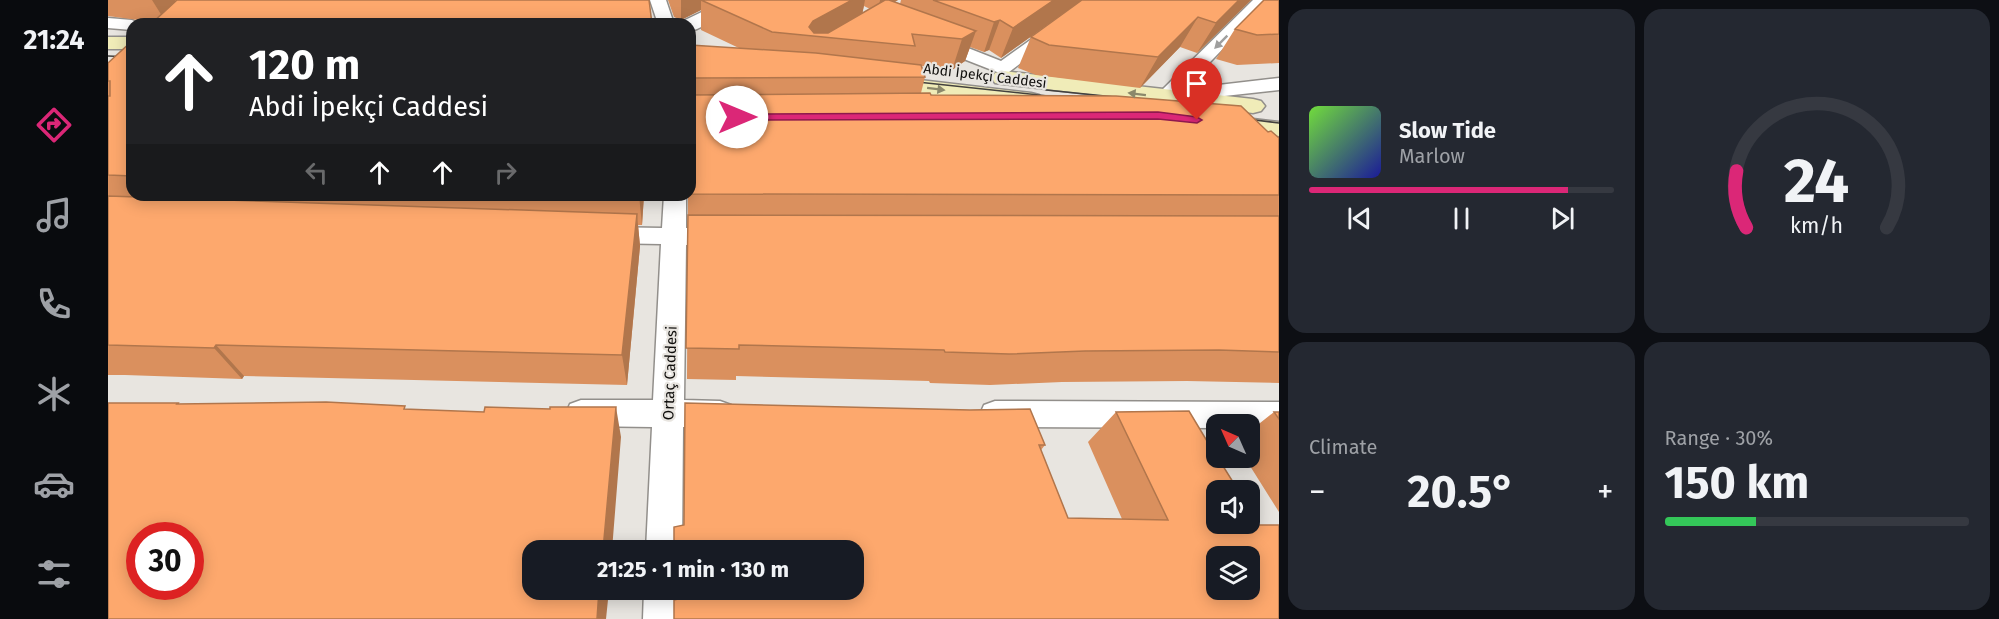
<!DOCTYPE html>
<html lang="en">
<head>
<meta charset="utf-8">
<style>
	:root { --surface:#171b24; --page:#242831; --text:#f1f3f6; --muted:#9ea1a6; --line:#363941; --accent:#db2777 }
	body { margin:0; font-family:"Fira Sans",sans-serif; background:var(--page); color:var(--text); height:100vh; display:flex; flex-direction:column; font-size:22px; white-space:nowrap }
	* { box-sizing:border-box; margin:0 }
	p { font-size:20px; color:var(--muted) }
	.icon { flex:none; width:33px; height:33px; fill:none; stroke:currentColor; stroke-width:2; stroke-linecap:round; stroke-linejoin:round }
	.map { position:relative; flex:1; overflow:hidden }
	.drawer { display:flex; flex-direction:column; gap:9px; padding:9px; background:#0d0f14; width:720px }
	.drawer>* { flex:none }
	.hud { position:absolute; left:18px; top:18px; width:570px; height:183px; border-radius:18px; box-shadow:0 3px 15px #0003; background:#202124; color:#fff; overflow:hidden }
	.needle { width:39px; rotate:315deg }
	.controls { position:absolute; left:1098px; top:414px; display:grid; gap:12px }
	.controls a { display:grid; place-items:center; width:54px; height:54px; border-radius:12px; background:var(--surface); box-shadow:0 3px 15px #0003; font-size:30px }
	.speed { position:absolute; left:18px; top:522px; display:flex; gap:12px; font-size:30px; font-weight:700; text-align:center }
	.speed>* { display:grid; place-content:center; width:78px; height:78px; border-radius:50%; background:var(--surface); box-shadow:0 3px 15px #0003; line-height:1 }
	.speed .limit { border:9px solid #d22; background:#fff; color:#111 }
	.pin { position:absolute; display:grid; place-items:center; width:51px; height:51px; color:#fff; margin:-62px -26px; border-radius:50% 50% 50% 0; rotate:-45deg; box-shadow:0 0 6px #0007 }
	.pin .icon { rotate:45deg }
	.me { position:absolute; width:66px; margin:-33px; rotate:90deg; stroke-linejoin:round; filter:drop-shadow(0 0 4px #0008) }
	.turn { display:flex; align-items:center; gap:21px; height:126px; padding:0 24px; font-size:27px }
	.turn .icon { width:78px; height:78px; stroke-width:2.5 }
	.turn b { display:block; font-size:42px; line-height:51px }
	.lanes { display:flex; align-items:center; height:57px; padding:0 24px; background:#0003; justify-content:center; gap:30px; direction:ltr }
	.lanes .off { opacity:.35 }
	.big { font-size:45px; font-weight:700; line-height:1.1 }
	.drawer .widget { flex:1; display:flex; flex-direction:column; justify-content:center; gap:9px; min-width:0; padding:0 21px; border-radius:18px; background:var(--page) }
	.drawer .dial { align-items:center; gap:0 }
	.dial svg { height:156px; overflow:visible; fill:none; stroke:var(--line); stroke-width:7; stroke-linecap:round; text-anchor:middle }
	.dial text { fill:var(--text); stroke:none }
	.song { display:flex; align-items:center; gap:18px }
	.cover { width:72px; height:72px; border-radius:9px; background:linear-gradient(135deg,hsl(100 70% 55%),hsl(240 70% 35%)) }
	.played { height:6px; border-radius:3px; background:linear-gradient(90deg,var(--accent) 85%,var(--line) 85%) }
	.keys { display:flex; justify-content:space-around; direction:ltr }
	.heat { display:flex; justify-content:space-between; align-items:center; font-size:33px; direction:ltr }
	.charge { height:9px; border-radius:4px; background:linear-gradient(90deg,#34c759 30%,var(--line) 0) }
	.drawer .tiles { flex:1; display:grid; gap:9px; grid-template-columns:repeat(2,1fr) }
	.trip { position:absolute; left:414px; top:540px; width:342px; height:60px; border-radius:18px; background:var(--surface); box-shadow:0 3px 15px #0003; font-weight:700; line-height:60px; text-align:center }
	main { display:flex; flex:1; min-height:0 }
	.menu { display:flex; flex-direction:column; width:108px; justify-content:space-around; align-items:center; background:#090b0e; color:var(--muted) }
	.menu .icon { width:42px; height:42px }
	.menu .active { color:var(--accent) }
	.menu b { font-size:27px; color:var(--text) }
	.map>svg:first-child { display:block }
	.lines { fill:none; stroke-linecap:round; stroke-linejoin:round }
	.minor-casing { stroke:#928f8b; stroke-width:3 }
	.tertiary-casing { stroke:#928f8b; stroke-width:3 }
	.secondary-casing { stroke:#928f8b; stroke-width:3 }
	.minor { fill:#fff; fill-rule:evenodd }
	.tertiary { fill:#fff; fill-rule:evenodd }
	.secondary { fill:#f0ecb8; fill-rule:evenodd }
	.tram { stroke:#43413f; stroke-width:1.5 }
	.wall { fill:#da905e; fill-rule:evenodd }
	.shaded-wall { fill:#b1764c }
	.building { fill:#fda86d; stroke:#b1764c; stroke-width:1.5; fill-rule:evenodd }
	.oneway { fill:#9f9f9e }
	.oneway2 { fill:#8b886b }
	.route { fill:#db2777; stroke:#8e194d; stroke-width:1.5 }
	.labels { text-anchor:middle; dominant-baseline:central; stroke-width:4.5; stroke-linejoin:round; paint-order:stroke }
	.far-street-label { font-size:14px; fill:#0f0e0c; stroke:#e8e5e0 }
	.street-label { font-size:15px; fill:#0f0e0c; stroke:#e8e5e0 }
</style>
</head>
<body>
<main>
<nav class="menu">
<b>21:24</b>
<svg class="icon active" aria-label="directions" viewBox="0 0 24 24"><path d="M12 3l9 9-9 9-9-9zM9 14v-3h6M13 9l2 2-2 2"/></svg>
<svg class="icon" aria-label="music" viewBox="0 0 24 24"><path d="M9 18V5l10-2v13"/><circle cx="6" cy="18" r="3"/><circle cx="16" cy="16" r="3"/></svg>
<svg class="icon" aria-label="phone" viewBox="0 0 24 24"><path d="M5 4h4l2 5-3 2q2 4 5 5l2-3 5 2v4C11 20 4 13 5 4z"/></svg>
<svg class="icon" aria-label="climate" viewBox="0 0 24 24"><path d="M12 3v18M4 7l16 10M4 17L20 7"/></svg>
<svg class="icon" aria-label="car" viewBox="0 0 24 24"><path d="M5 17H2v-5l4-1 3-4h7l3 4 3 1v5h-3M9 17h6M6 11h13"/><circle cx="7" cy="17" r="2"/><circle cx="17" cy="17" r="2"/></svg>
<svg class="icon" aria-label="filters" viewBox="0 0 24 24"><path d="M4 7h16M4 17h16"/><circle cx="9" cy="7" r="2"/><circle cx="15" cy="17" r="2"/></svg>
</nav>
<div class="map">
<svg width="1171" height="619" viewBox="0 0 1171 619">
	<rect width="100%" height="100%" fill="#e8e5e0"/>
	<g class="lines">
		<defs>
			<path id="minor" d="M542,0h16l8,24h-16z
				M978,0h18l-95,72h-12l-69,-27 -3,-4 3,-4h12l61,24z
				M1145,0h17l-86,89 95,-11v12l-91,10 12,9 -3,4h-14l-24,-12 -3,-4 3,-4z
				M0,18l24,2 8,4h-8v6l-24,-2z
				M556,195h22v33l38,1 9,2 3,6 -3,6 -9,2h-38l-2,155 36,1 11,4 4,9 -4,9 -11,4h-37l-1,123h-36l6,-123 -71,-1 -11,-4 -4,-9 4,-9 11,-4h72l8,-156 -57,-1 -9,-2 -3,-6 3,-6 9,-2 58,1z
				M887,401l284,1v26h-29v-4h-34v4l-221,-1 -11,-4 -4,-9 4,-9z
				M536,590h37v29h-38z"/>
			<path id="tertiary" d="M619,0h25l-3,4 -52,25 -7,2v-7h-9l2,-3z"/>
			<path id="secondary" d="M0,37h24v12h-24z
				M895,71l250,28 8,2 4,5 -4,5 -8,2 -258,-30 -3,-5 3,-5z
				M769,75l154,18 8,2 4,5 -4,5 -8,2 -162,-20 -3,-5 3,-5z
				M1112,115l59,7v14l-68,-9 -3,-5 3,-5z"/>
		</defs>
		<!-- minor casing -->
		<use href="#minor" class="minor-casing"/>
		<!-- tertiary casing -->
		<use href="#tertiary" class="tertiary-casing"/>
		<!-- secondary casing -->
		<use href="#secondary" class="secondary-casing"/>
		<!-- minor -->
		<use href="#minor" class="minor"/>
		<!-- tertiary -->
		<use href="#tertiary" class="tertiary"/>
		<!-- secondary -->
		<use href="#secondary" class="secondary"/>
		<!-- tram -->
		<path class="tram" d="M0,56l24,1
			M800,81l149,16
			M938,90l69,7
			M1131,118l40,5"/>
	</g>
	<!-- wall -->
	<path class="wall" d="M0,0h541l-496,22 -45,-6z
		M560,0h230l-4,2 6,2 1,-4h181l-81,58 -12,-8 -5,2 -14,-5 -5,14 -13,9 -30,-4 3,11 -4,16 10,2 337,37 11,6v245l-92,-2 -125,1 -72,3 -60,-2 -1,-2 -193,-5v4l-49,-1 1,-184h2v-150l51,4 -40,-19v-20l-20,10 -7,-3zM756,6l6,3 -8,4z
		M1143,0l-54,53 -17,-6 -40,41 -104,-13 -18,-7 13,-31z
		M1171,0v63l-42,2 -21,-6 19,-30z
		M24,41v154h512l-2,30h-4l2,21 -13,139 -383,-9 -2,3 -117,-4h-17v-312z
		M577,403l285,7 60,-1 15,36 -4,5 27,68 54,1 -34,-77 28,-30 73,-1 27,45v2h2l20,32h-22v34h34v-14l8,15h21v94h-605v-19l8,-2v-8h172v-40h-180v-23l10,-2zM1108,556h34v34h-34z
		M1166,412h5v100l-34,-54h5v-27z"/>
	<!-- shaded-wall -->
	<path class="shaded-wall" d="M44,0h23l5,9 -13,15z
		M573,0h41h-21v10l-20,10z
		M744,0h13l-4,21 -29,17 -24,-3 1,-8 4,-6z
		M772,0h18l-20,12z
		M946,0h28l-81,58 12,-30z
		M1131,0h12l-54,53 19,-30z
		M1090,17l-18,30 -40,41 18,-31z
		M892,20l-11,30 -5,2 10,-30z
		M868,31l-11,30 -13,9 10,-31z
		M531,195h5l-2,30z
		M529,214l3,32 -13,139 -5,-30z
		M108,345l28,31 -2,3 -28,-31z
		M508,407l5,30 -9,113h-9z
		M491,590h10l-3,29h-9z"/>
	<!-- building -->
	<path class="building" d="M69,0h472l3,24h-501z
		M593,0h151l-39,21 -4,6 5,6h14l57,-33h4l87,31 -14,8 -50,-5 3,12 -143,-14z
		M825,0h121l-41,28 -13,-8 -6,2z
		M974,0h157l-23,23 -18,-6 -40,40 -109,-12 -18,-8z
		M1156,0h15v34l-22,1 -22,-6z
		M24,41v135l-24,-1v-79h2v-15h-2v-18z
		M582,45l126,8 105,12 4,12 -235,1z
		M822,93l1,2 185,1 125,10 27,26 3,-1 8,7v57l-589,-1v-99z
		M0,196l529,18 -15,141 -406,-10 -2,3 -106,-3z
		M580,215l591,1v136l-60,-2 -134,1 -76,3 -64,-2 -1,-2 -205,-5v4l-53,-1z
		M218,402l79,4 -1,3 80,3 1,-5 65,2v-2h66l-13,143h-71v40h67l-2,29h-489v-216h70l-1,1zM32,536h50v50h-50z
		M577,403l285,7 60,-1 15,36h-6l29,73 100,2 -52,-108 73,-1 27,45v2h2l20,32h-22v34h34v-14l8,15h21v94h-605v-19l8,-2v-8h172v-40h-180v-23l10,-2zM1108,556h34v34h-34z
		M1166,412h5v7z"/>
	<!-- one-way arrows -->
	<defs><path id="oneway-solid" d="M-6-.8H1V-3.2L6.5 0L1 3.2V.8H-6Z" transform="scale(1.5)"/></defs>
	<use class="oneway" href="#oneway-solid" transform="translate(1113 42) rotate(135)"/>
	<g class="oneway2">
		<use href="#oneway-solid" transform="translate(828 89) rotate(7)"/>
		<use href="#oneway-solid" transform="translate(1029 94) rotate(-173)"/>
	</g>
	<!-- route -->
	<path class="route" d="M1050,112l39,5 5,3 -5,3 -39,-4 -421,1 -5,-3 5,-3z"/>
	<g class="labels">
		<!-- far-street labels -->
		<g class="far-street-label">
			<text transform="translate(877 76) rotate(7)">Abdi İpekçi Caddesi</text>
		</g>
		<!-- street labels -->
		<g class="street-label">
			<text transform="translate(562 373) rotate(-88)">Ortaç Caddesi</text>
		</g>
	</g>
</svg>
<div class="controls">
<a><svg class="needle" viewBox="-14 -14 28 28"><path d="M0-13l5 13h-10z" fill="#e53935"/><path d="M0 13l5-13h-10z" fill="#9ea1a6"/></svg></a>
<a><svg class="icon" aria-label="sound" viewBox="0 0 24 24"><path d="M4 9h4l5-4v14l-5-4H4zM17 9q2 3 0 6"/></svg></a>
<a><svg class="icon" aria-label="layers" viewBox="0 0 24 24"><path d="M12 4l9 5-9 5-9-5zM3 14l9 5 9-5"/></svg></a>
</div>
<div class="speed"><div class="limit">30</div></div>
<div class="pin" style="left:1089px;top:120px;background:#d93025"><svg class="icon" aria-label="arrive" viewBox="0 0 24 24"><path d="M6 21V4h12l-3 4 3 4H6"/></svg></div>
<svg class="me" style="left:629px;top:117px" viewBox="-20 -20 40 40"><circle r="19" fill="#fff"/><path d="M0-13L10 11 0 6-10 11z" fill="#db2777"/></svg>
<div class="trip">21:25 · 1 min · 130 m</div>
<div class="hud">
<div class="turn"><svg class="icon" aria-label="ahead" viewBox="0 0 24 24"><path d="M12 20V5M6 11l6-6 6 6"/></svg><div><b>120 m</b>Abdi İpekçi Caddesi</div></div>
<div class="lanes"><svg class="icon off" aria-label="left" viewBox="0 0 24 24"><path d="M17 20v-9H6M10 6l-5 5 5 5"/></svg><svg class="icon" aria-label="ahead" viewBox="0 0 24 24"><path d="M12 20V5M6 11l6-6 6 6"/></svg><svg class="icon" aria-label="ahead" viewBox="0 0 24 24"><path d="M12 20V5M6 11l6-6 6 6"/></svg><svg class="icon off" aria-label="right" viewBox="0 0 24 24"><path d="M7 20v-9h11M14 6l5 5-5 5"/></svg></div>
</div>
</div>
<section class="drawer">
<div class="tiles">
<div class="widget">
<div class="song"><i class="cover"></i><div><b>Slow Tide</b><p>Marlow</p></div></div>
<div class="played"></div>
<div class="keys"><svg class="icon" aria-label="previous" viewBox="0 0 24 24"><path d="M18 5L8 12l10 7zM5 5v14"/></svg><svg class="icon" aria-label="pause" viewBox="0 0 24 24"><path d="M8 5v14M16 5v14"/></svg><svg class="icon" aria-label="next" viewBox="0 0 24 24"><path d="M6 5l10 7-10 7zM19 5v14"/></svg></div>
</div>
<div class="widget dial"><svg viewBox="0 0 100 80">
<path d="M14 69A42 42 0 1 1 86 69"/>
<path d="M14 69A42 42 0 0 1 9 40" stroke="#db2777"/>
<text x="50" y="56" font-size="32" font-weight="700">24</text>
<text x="50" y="72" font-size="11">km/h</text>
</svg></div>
<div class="widget"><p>Climate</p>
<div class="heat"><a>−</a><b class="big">20.5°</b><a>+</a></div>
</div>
<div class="widget"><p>Range · 30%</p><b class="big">150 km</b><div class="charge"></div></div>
</div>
</section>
</main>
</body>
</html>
